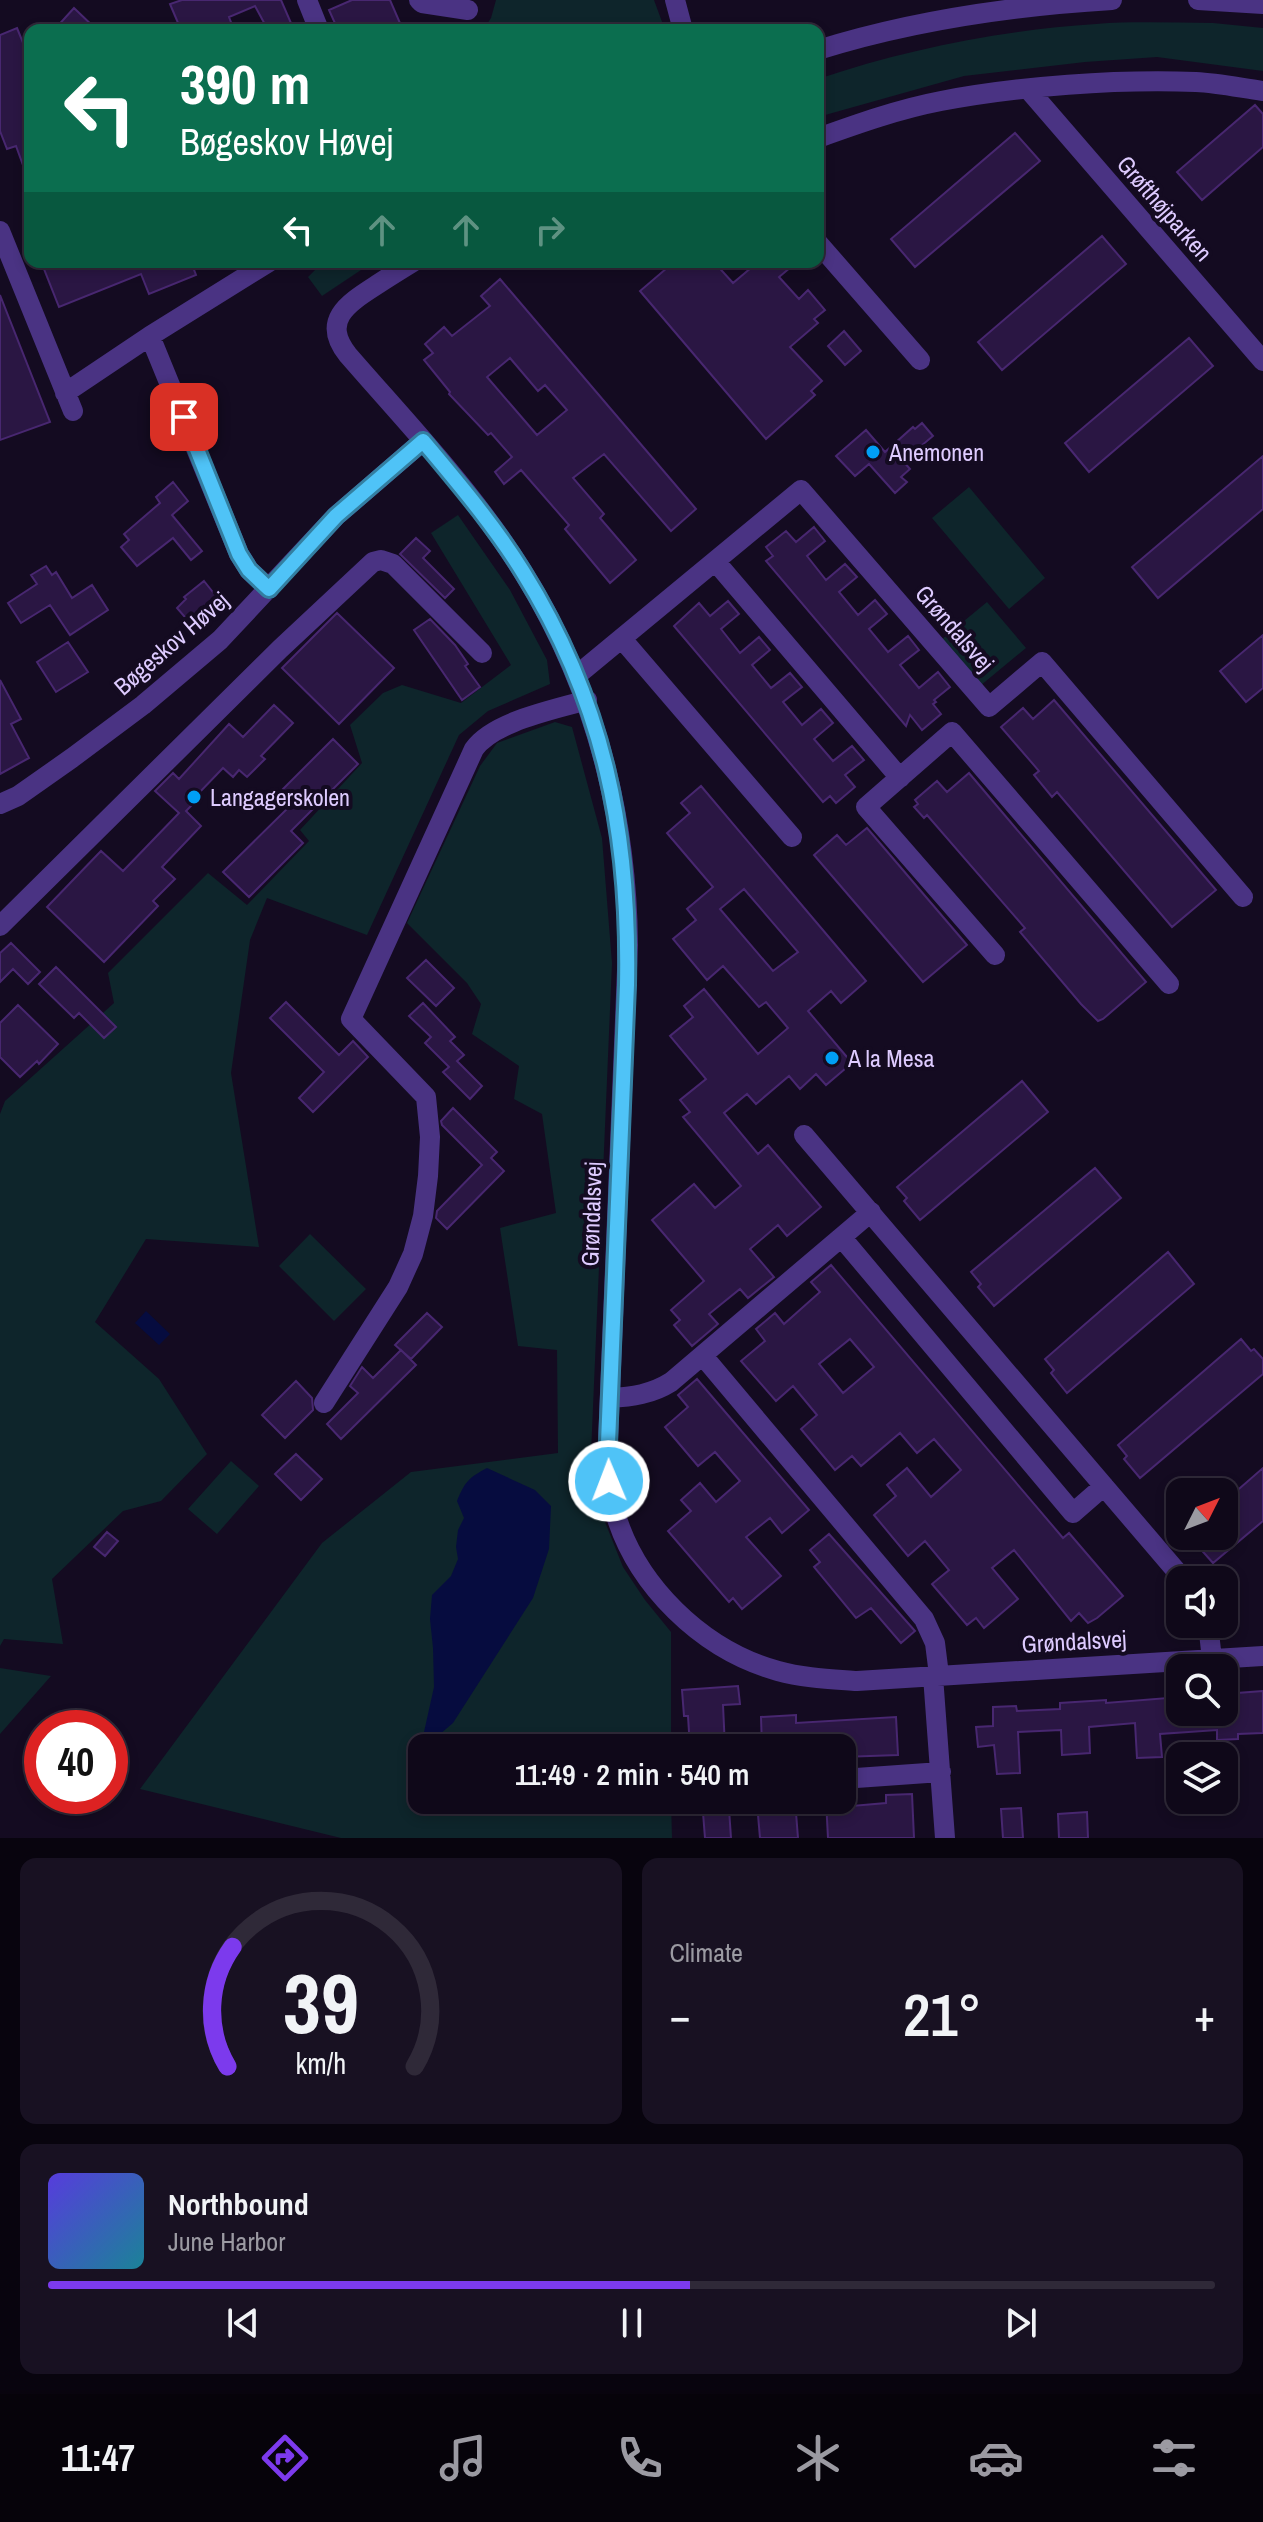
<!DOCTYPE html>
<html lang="en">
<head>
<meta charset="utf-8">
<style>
	:root { --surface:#0f0819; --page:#181122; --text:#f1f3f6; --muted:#9b9aa2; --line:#2f2938; --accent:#7c3aed }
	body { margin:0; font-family:"Archivo Narrow",sans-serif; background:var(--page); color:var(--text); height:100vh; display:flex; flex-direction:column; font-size:30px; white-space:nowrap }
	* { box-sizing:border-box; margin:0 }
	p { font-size:26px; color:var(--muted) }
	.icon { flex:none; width:44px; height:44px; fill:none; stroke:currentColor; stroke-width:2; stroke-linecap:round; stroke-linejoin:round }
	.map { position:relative; height:1838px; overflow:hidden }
	.sheet { display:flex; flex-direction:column; gap:20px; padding:20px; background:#08040e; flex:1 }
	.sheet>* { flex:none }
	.hud { position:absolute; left:24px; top:24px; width:800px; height:244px; border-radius:16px; box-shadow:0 4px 12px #0003,0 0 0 2px var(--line); background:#0b6e4f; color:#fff; overflow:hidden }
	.needle { width:52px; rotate:48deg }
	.fabs { position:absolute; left:1166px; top:1478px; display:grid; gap:16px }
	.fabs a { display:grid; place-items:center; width:72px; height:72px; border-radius:16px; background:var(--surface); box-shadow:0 4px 12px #0003,0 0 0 2px var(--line); font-size:40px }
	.speed { position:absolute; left:24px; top:1710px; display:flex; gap:16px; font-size:40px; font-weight:700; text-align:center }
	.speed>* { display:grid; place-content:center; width:104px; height:104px; border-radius:50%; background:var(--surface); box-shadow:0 4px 12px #0003,0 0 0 2px var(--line); line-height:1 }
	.speed .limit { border:12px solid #d22; background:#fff; color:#111 }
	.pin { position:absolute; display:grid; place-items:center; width:68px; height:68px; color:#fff; margin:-34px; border-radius:16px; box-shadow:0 4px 12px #0006 }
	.me { position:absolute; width:88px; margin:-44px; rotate:359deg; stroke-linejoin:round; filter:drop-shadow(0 0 6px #0008) }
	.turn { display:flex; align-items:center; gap:28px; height:168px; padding:0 24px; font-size:36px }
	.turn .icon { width:104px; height:104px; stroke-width:2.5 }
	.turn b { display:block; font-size:56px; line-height:68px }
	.lanes { display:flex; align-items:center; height:76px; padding:0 24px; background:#0003; justify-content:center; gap:40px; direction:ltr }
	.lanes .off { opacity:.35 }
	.big { font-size:60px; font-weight:600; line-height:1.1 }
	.sheet .tile { flex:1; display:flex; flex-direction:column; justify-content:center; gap:12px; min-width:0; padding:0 28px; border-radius:16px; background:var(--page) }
	.sheet .dial { align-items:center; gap:0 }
	.dial svg { height:208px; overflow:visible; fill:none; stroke:var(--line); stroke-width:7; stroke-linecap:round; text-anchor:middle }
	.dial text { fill:var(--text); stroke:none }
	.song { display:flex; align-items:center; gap:24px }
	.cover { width:96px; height:96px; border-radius:12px; background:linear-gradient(135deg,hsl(250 70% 55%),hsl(190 70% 35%)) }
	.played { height:8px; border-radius:4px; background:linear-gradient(90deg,var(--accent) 55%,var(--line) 55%) }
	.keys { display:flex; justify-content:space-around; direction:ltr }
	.heat { display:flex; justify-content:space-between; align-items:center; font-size:44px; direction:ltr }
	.sheet .tiles { flex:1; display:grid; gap:20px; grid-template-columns:1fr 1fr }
	.tile:last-child { grid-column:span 2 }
	.trip { position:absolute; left:408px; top:1734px; width:448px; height:80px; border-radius:16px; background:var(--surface); box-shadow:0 4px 12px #0003,0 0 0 2px var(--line); font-weight:600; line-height:80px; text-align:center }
	.menu { display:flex; height:128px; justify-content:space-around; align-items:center; background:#06030a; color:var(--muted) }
	.menu .icon { width:56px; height:56px }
	.menu .selected { color:var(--accent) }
	.menu b { font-size:36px; color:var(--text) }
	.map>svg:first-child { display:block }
	.green { fill:#0e252b }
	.water { fill:#060c3f }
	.building { fill:#2a1643; stroke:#482770; stroke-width:2; fill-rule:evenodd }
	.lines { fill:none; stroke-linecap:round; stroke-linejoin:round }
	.minor { stroke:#4a3383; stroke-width:20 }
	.route-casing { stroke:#337fa1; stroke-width:20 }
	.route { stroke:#4fc3f7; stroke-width:14 }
	.poi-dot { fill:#009ff6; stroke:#140b21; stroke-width:3 }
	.labels { text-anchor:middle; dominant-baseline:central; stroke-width:8; stroke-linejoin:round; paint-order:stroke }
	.street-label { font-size:24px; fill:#decbff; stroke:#140b21 }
	.poi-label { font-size:24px; fill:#decbff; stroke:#140b21; text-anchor:start }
</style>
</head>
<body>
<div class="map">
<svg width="1263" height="1838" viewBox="0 0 1263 1838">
	<rect width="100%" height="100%" fill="#140b21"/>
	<!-- green -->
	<path class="green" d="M496,0h158l11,30h-182l8,-12z
		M1213,23l50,5v43l-106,-14 -72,5 -121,14 -146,41v-38c89,-30 185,-49 278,-55 39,-3 78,-1 117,-1z
		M323,262h50l-51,34 -14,-19z
		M969,487l76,91 -36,31 -77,-91z
		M458,515l52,75 37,70 3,24 -62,27 -29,24 -92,200 -100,-37 -17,42 -19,133 28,174 -113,-8 -51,83 64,57 48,75 -46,47 -38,10 -71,68 11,65 -59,-5 -4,7v-532l5,-13 109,-98 -6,-30 100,-100 39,32 62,-64 -9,-11 62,-67 -12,-38 33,-32 19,-8 59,18 50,-38 -80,-132z
		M987,602l39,46 -46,38 -39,-46z
		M555,722l17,5 30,111 10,125 -21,491 10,58 22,55 22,33 26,32v116h-249v52h249l1,38h-331l-201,-49 182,-246 89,-71 147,-19 -1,-103 -39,-4 -18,-118 56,-15 -14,-99 -28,-15 5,-33 -47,-32 9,-30 -14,-21 -60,-60 73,-157 17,-23z
		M310,1234l56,55 -32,32 -55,-55z
		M231,1461l28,25 -42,48 -29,-25z
		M0,1668l51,8 -51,58z"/>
	<!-- water -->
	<path class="water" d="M146,1311l24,23 -11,11 -24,-22z
		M487,1468l48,22 16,16 -2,43 -16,49 -80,125 -20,17 -9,-8 10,-45 -1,-39 -3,-29 2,-24 19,-19 7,-17 -2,-12 2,-17 6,-12 -7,-17c8,-19 11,-23 30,-33z"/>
	<!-- building -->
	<path class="building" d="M182,0h99l13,30h-26l-13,-24 -26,11 5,13h-53l-11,-26z
		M352,0h38l13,30h-65l-9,-20z
		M74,8l23,22h-43z
		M17,28l13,32 -2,119 -12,-33 -9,3 -7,-18v-96z
		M1255,105l8,9v33l-61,53 -25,-28z
		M1015,133l25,28 -125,106 -24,-28z
		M1102,236l24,28 -124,106 -24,-28z
		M62,262h129l5,13 -47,19 -8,-20 -82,33 -15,-38z
		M674,262h40l19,21 25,-21h39l-18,15 20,22 9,-9 17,20 -11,9 4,4 -28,24 32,34 -11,10 4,4 -49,44 -126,-148z
		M500,279l196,230 -25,22 -67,-77 -31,24 31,36 -4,4 36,42 -26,23 -45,-54 4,-4 -48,-55 -17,14 -9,-12 17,-15 -21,-24 -3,2 -39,-41 1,-2 -26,-32 9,-7 -8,-9 19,-17 8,9 38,-30 -9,-10zM510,358l28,33 7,-6 22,25 -30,25 -50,-58z
		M0,295l50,127 -50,18z
		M844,331l17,20 -16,14 -17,-19z
		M1189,338l24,28 -124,106 -24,-29z
		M922,423l11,13 -30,25 7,8 -9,8 6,5 -12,11 -26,-29 -14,12 -19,-20 30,-26 19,22 28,-25 2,2z
		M1263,456v53l-105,89 -26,-31z
		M173,482l15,19 -16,14 30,36 -11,9 -18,-22 -36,28 -16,-19 8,-7 -5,-6 36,-31 -4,-6z
		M814,527l11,14 -18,15 19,24 19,-16 12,13 -18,15 19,23 17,-15 12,14 -18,15 19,23 20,-16 11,14 -19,15 19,23 19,-16 12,15 -16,13 2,2 -3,2 8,10 -19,16 -12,-15 -4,11 -140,-165 7,-5 -7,-9 20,-16 10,11z
		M416,538l14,13 -7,7 31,31 -9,9 -45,-44z
		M46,566l6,9 4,-3 16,26 20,-13 16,25 -38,25 -20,-30 -29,18 -13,-20 29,-19 -6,-9z
		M204,581l16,20 -30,22 -13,-15 9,-9 -2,-2z
		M728,601l11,13 -18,15 19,24 19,-16 11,13 -18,15 19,23 19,-15 12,14 -19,15 19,23 19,-16 12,14 -19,16 19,22 19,-15 12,14 -19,15 10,12 -19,16 -6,-7 -7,6 -149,-176 25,-23 11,13z
		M337,613l57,55 -55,56 -57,-56z
		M430,619l25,26 13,19 -3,2 15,21 -18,13 -48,-70z
		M1263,635v53l-17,14 -26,-31z
		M68,642l20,30 -32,20 -19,-30z
		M0,680l21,39 -10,5 18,34 -29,16z
		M1054,700l162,190 -44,37 -115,-135 -5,5 -18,-22 5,-4 -38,-44 22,-19 10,11z
		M274,705l19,18 -32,33 4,3 -18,18 -8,-7 -6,7 -10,-9 -27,28 3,2 -13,13 15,15 -39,41 13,12 -22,22 5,5 -54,56 -57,-55 54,-56 22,20 56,-58 -24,-22 18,-18 6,6 50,-55 14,13z
		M333,739l25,25 -67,67 12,12 -54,54 -26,-25 68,-67 -12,-12z
		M969,773l177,209 -43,37 -5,2 -17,-17 -61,-72 5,-4 -98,-113 -3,3 -10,-11 4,-3 -3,-4 22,-19 10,11z
		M701,786l165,195 -25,22 -10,-12 -23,20 44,52 -26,22 -10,-11 -16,15 -11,-13 -33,28 -9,-10 -23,19 34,41 10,-9 53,62 -34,29 -9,-11 -28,24 24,28 -26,21 -8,-9 -31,25 9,10 -26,22 -18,-21 6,-5 -9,-10 33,-29 -52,-61 42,-36 21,24 26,-22 -58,-69 7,-5 -10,-12 26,-21 -36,-43 23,-19 -9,-11 20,-17 54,65 30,-26 -22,-26 -7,5 -36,-41 -16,14 -34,-41 23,-19 -9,-11 26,-22 -46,-54 23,-20 -9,-10zM744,889l54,63 -25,19 -53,-62z
		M867,828l100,117 -44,37 -109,-127 23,-20 9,10z
		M11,943l29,29 -12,12 -15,-15 -13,13v-29z
		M426,960l28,28 -18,18 -29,-28z
		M56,967l60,60 -12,11 -25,-25 -5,5 -35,-34z
		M286,1002l53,53 14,-14 15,16 -55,55 -14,-14 25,-26 -54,-54z
		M423,1003l32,34 -5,4 14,14 -7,6 25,25 -12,13 -27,-27 6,-5 -24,-24 6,-6 -22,-21z
		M18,1005l40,39 -19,20 -2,-3 -17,16 -20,-20v-34z
		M1022,1081l26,31 -128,108 -16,-19 3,-3 -10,-11z
		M453,1108l44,44 -6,6 13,13 -57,58 -11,-11 1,-7 45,-46 -40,-40 -1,-4z
		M1095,1168l26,30 -127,108 -16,-19 3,-3 -10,-12z
		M1168,1252l26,32 -127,109 -16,-20 3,-3 -9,-11z
		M831,1265l232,273 6,-5 54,63 -26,22 -9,5 -9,-10 -8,8 -57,-71 -22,18 26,31 -34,29 -8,-10 -9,7 -35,-41 17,-14 -24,-29 -17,15 -34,-41 22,-19 -9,-11 20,-17 24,29 30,-27 -27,-31 -17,14 -17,-20 -39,33 -9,-10 -17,14 -34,-41 16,-14 -24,-29 -17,15 -35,-40 24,-20 -9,-12 19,-16 9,11 36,-32 -9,-10zM850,1339l24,28 -31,26 -24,-29z
		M427,1313l15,14 -31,32 -16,-14z
		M1241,1339l10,12 3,-2 9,10v15l-123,104 -16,-19 3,-3 -9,-11z
		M401,1350l15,15 -75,74 -14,-15 31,-31 -8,-7 12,-19 11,11z
		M697,1379l112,131 -27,23 -12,-15 -24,19 35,39 -39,33 -9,-11 -4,4 -61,-71 23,-20 -10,-11 19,-17 16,19 24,-21 -25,-29 -17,14 -33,-39 23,-20 -10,-12z
		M296,1381l16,17 1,12 -28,28 -23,-23z
		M296,1454l26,25 -21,21 -26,-26z
		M1263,1468v53l-50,42 -16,-18 10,-9h17v-34z
		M107,1532l11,9 -13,15 -11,-9z
		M829,1534l86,97 -14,12 -30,-35 -15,10 -42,-51 6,-5 -10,-12z
		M738,1686l2,18 -17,1 2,43h-35l-2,-32h-4l-2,-26z
		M1263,1691v42l-25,1v5l-21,1v-10l-57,4 2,23 -25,1 -2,-35 -46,4 1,26 -28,2 -1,-25 -43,2 2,41 -23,1 -3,-29 -16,2 -2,-20 17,-1v-19l23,-1 1,5 43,-2v-6l46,-3v3l74,-6v15h44v-18z
		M796,1715v8l100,-6 2,38 -56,2v-9h-80l-1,-31z
		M912,1794l2,44h-86l-2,-38h26v6l34,-3v-8z
		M702,1800h20l1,10 6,-1 2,29h-26z
		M795,1800l3,38h-38l-2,-23 12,-1 -1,-12z
		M1021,1808l2,30h-20l-2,-29z
		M1087,1812l1,26h-29l-1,-24z"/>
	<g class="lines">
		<!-- minor -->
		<path class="minor" d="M307,0l12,30
			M419,0l3,3 46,7
			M675,0l8,30
			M1198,0l65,4
			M818,50c96,-30 194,-44 294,-50
			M1028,89l235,272
			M818,138c39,-14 81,-29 123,-37 79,-15 175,-22 255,-19 22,1 45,6 67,9
			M0,231l73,180
			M818,243l102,117
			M413,262c-13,8 -26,16 -38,24 -28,18 -54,35 -27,69 53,61 110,121 156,188 82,119 123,257 124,402l-21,522c2,14 4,28 7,42 21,76 88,141 164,162 25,7 52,8 79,10l406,-25
			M150,336l89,218 10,16 20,19
			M65,393l85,-57 119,-74
			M715,561l185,217
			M622,639l170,198
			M576,676l225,-186 188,217 53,-45 201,235
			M0,804l18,-8 54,-38 71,-53 77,-65 116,-124 87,-75
			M0,926l280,-277 93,-87 8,-2 12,4 89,89
			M995,955l-129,-148 86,-75 217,252
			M804,1135l380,445
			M842,1238l231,275 31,-27
			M703,1356l221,263 11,24 4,32
			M610,1398c22,-1 42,-4 61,-16l200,-170
			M324,1403l74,-116 15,-33 10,-38 5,-40 2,-39 -4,-40 -75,-78 123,-270c20,-28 80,-39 113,-49
			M1208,1624l4,35
			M933,1676l12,162
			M842,1779l99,-7"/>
	</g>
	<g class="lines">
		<defs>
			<path id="route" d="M184,417l55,137 10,16 20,19 67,-73 87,-75c35,42 71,84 100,131 81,130 107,261 104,413l-20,482 2,14"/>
		</defs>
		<!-- route casing -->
		<use href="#route" class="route-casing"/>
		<!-- route -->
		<use href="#route" class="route"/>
	</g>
	<!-- markers -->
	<g class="poi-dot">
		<circle cx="873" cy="452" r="8"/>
		<circle cx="194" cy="797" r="8"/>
		<circle cx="832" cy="1058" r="8"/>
	</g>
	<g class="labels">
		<!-- street labels -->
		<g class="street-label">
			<text transform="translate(1165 208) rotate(49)">Grøfthøjparken</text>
			<text transform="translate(955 628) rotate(49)">Grøndalsvej</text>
			<text transform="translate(171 643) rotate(-41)">Bøgeskov Høvej</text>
			<text transform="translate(591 1214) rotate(-88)">Grøndalsvej</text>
			<text transform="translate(1074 1641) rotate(-3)">Grøndalsvej</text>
		</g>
		<!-- poi labels -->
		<g class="poi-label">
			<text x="889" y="452">Anemonen</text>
			<text x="210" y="797">Langagerskolen</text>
			<text x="848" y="1058">A la Mesa</text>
		</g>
	</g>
</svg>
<div class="fabs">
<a><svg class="needle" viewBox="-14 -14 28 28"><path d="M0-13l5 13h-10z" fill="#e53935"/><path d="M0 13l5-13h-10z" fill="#9b9aa2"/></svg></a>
<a><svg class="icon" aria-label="sound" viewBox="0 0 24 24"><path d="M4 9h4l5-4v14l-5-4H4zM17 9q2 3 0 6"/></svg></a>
<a><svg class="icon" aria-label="search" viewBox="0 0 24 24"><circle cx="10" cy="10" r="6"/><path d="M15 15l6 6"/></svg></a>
<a><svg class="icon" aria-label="layers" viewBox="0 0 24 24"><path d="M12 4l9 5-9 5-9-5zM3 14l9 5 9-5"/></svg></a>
</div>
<div class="speed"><div class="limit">40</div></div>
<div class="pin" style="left:184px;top:417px;background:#d93025"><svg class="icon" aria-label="arrive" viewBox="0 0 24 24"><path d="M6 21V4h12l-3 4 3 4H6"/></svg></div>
<svg class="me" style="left:609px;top:1481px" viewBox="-20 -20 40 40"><circle r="17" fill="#4fc3f7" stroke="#fff" stroke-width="3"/><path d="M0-11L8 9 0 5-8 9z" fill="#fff"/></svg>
<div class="trip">11:49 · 2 min · 540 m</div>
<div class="hud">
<div class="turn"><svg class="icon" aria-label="left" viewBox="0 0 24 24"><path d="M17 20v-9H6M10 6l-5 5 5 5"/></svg><div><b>390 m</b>Bøgeskov Høvej</div></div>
<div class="lanes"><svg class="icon" aria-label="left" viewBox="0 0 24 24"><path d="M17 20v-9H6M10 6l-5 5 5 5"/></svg><svg class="icon off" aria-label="ahead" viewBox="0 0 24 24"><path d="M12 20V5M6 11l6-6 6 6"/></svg><svg class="icon off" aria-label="ahead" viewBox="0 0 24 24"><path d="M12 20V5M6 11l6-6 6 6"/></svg><svg class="icon off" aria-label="right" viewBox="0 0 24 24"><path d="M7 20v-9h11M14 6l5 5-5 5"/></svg></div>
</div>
</div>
<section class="sheet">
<div class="tiles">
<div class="tile dial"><svg viewBox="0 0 100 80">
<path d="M14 69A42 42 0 1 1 86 69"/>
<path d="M14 69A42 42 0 0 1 16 23" stroke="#7c3aed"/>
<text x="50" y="56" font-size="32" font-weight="700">39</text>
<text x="50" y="72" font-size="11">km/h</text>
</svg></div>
<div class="tile"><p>Climate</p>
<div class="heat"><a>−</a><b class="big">21°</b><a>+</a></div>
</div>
<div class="tile">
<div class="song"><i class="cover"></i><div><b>Northbound</b><p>June Harbor</p></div></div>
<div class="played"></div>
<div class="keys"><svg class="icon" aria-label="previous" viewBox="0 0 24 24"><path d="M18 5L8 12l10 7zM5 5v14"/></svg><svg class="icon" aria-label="pause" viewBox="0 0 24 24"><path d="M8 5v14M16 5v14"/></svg><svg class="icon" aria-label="next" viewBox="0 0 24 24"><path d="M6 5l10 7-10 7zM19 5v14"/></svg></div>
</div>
</div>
</section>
<nav class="menu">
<b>11:47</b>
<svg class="icon selected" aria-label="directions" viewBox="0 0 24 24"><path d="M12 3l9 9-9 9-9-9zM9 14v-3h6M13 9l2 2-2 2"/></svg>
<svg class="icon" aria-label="music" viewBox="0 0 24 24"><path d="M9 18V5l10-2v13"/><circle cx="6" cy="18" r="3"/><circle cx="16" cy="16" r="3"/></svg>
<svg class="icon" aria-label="phone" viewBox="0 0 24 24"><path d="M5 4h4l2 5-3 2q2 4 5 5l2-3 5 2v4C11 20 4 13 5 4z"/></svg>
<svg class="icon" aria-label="climate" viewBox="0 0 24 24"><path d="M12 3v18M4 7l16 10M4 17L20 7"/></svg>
<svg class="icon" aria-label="car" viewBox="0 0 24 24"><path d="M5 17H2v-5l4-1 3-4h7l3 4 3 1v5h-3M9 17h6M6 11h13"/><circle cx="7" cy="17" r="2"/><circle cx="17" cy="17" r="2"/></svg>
<svg class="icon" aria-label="filters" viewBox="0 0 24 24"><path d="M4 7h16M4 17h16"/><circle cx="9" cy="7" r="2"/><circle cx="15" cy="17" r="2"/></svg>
</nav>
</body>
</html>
